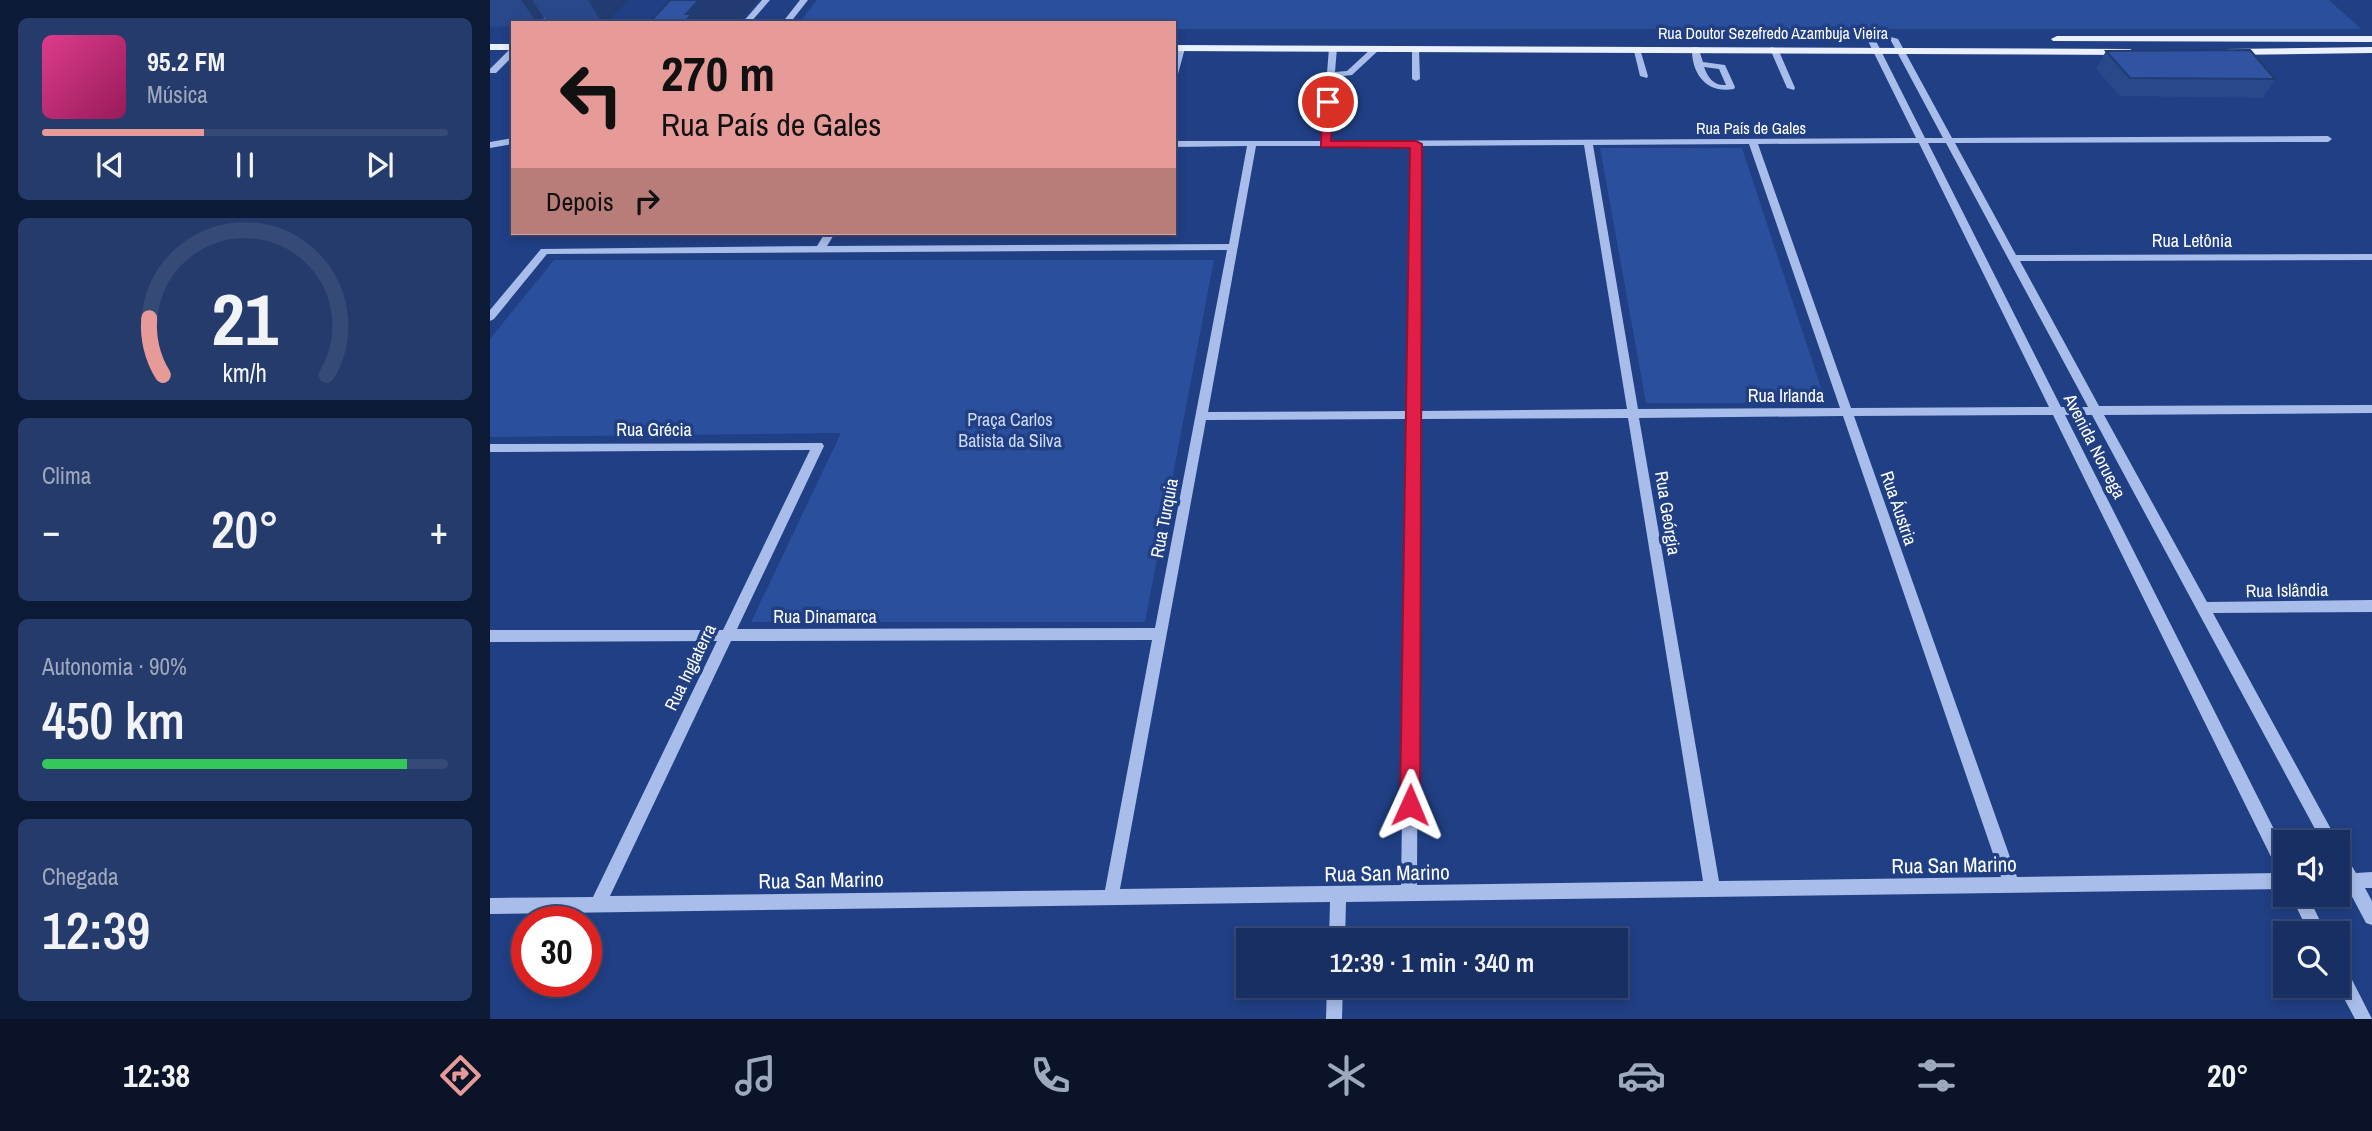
<!DOCTYPE html>
<html lang="pt">
<head>
<meta charset="utf-8">
<style>
	:root { --surface:#182f63; --page:#253b6c; --text:#f1f3f6; --muted:#9fa9be; --line:#364a78; --accent:#e69b98 }
	body { margin:0; font-family:"Archivo Narrow",sans-serif; background:var(--page); color:var(--text); height:100vh; display:flex; flex-direction:column; font-size:26px; white-space:nowrap }
	* { box-sizing:border-box; margin:0 }
	p { font-size:23px; color:var(--muted) }
	.icon { flex:none; width:38px; height:38px; fill:none; stroke:currentColor; stroke-width:2; stroke-linecap:round; stroke-linejoin:round }
	.map { position:relative; flex:1; overflow:hidden }
	.details { display:flex; flex-direction:column; gap:18px; padding:18px; background:#0d1a36; width:490px }
	.details>* { flex:none }
	.guide { position:absolute; left:21px; top:21px; width:665px; height:214px; border-radius:0px; box-shadow:0 4px 10px #0003,0 0 0 2px var(--line); background:#e69b98; color:#111; overflow:hidden }
	.fabs { position:absolute; left:1783px; top:830px; display:grid; gap:14px }
	.fabs a { display:grid; place-items:center; width:77px; height:77px; border-radius:0px; background:var(--surface); box-shadow:0 4px 10px #0003,0 0 0 2px var(--line); font-size:35px }
	.speed { position:absolute; left:21px; top:906px; display:flex; gap:14px; font-size:35px; font-weight:700; text-align:center }
	.speed>* { display:grid; place-content:center; width:91px; height:91px; border-radius:50%; background:var(--surface); box-shadow:0 4px 10px #0003,0 0 0 2px var(--line); line-height:1 }
	.speed .limit { border:10px solid #d22; background:#fff; color:#111 }
	.pin { position:absolute; display:grid; place-items:center; width:60px; height:60px; color:#fff; margin:-30px; border:4px solid #fff; border-radius:50%; box-shadow:0 2px 7px #0007 }
	.me { position:absolute; width:77px; margin:-38px; rotate:1deg; stroke-linejoin:round; filter:drop-shadow(0 0 5px #0008) }
	.turn { display:flex; align-items:center; gap:24px; height:147px; padding:0 35px; font-size:32px }
	.turn .icon { width:91px; height:91px; stroke-width:2.5 }
	.turn b { display:block; font-size:49px; line-height:60px }
	.then { display:flex; align-items:center; height:66px; padding:0 35px; background:#0003; gap:14px; font-size:26px }
	.big { font-size:52px; font-weight:600; line-height:1.1 }
	.details .widget { flex:1; display:flex; flex-direction:column; justify-content:center; gap:10px; min-width:0; padding:0 24px; border-radius:10px; background:var(--page) }
	.details .dial { align-items:center; gap:0 }
	.dial svg { height:182px; overflow:visible; fill:none; stroke:var(--line); stroke-width:7; stroke-linecap:round; text-anchor:middle }
	.dial text { fill:var(--text); stroke:none }
	.song { display:flex; align-items:center; gap:21px }
	.cover { width:84px; height:84px; border-radius:10px; background:linear-gradient(135deg,hsl(330 70% 55%),hsl(330 70% 35%)) }
	.played { height:7px; border-radius:4px; background:linear-gradient(90deg,var(--accent) 40%,var(--line) 40%) }
	.keys { display:flex; justify-content:space-around; direction:ltr }
	.heat { display:flex; justify-content:space-between; align-items:center; font-size:38px; direction:ltr }
	.charge { height:10px; border-radius:5px; background:linear-gradient(90deg,#34c759 90%,var(--line) 0) }
	.trip { position:absolute; left:746px; top:928px; width:392px; height:70px; border-radius:0px; background:var(--surface); box-shadow:0 4px 10px #0003,0 0 0 2px var(--line); font-weight:600; line-height:70px; text-align:center }
	.dock { display:flex; height:112px; justify-content:space-around; align-items:center; background:#0a1328; color:var(--muted) }
	.dock .icon { width:49px; height:49px }
	.dock .on { color:var(--accent) }
	.dock b { font-size:32px; color:var(--text) }
	main { display:flex; flex:1; min-height:0 }
	.map>svg:first-child { display:block }
	.green { fill:#2a4f9c }
	.lines { fill:none; stroke-linecap:round; stroke-linejoin:round }
	.minor { fill:#a8bde9; fill-rule:evenodd }
	.major { fill:#ebf0fe; fill-rule:evenodd }
	.wall { fill:#29488a }
	.shaded-wall { fill:#223b71 }
	.building { fill:#3054a1; stroke:#223b71; stroke-width:2 }
	.route { fill:#e11d48; stroke:#92132f; stroke-width:2 }
	.labels { text-anchor:middle; dominant-baseline:central; stroke-width:7; stroke-linejoin:round; paint-order:stroke }
	.far-street-label { font-size:16px; fill:#fff; stroke:#203f84 }
	.street-label { font-size:18px; fill:#fff; stroke:#203f84 }
	.park-label { font-size:18px; fill:#ccdaf7; stroke:#203f84 }
	.near-street-label { font-size:21px; fill:#fff; stroke:#203f84 }
</style>
</head>
<body>
<main>
<section class="details">
<div class="widget">
<div class="song"><i class="cover"></i><div><b>95.2 FM</b><p>Música</p></div></div>
<div class="played"></div>
<div class="keys"><svg class="icon" aria-label="previous" viewBox="0 0 24 24"><path d="M18 5L8 12l10 7zM5 5v14"/></svg><svg class="icon" aria-label="pause" viewBox="0 0 24 24"><path d="M8 5v14M16 5v14"/></svg><svg class="icon" aria-label="next" viewBox="0 0 24 24"><path d="M6 5l10 7-10 7zM19 5v14"/></svg></div>
</div>
<div class="widget dial"><svg viewBox="0 0 100 80">
<path d="M14 69A42 42 0 1 1 86 69"/>
<path d="M14 69A42 42 0 0 1 8 44" stroke="#e69b98"/>
<text x="50" y="56" font-size="32" font-weight="700">21</text>
<text x="50" y="72" font-size="11">km/h</text>
</svg></div>
<div class="widget"><p>Clima</p>
<div class="heat"><a>−</a><b class="big">20°</b><a>+</a></div>
</div>
<div class="widget"><p>Autonomia · 90%</p><b class="big">450 km</b><div class="charge"></div></div>
<div class="widget"><p>Chegada</p><b class="big">12:39</b></div>
</section>
<div class="map">
<svg width="1882" height="1019" viewBox="0 0 1882 1019">
	<rect width="100%" height="100%" fill="#203f84"/>
	<!-- green -->
	<path class="green" d="M327,0h1512l32,29h-1187v-6h-375z
		M1110,148h142l84,255h-180z
		M64,260h660l-69,362h-394l90,-189 -351,4v-98z"/>
	<g class="lines">
		<!-- minor -->
		<path class="minor" d="M75,0h8l-25,23h-9z
			M272,0h8l-20,23h-8z
			M310,0h8l-18,23h-8z
			M1378,37l7,2 50,99h18l-53,-99 1,-2 7,2 54,99 376,-2 4,3 -4,3 -373,1 61,112 356,-1v6l-352,1 79,145 273,-1v8l-268,2 103,187 165,-2v12l-159,1 125,229h-16l-230,-427h-27l221,438v36l-940,13 -1,38h-16l1,-38 -840,12v-16l103,-1 124,-256 -227,1v-12h233l87,-180 -320,2v-8l332,-1 2,3 -87,183 418,-1 72,-378 -680,4 -53,65 -4,2v-11l51,-61 276,-3 8,-13h10l-8,13 402,-2 18,-98 -73,1v-6h147l5,-64 -1,-2 2,-2 2,-25 4,-2 4,2 -2,24 12,-1 26,-24 7,2 -28,26 -17,2 -5,64 586,-3 -49,-99zM1429,143l130,264 -198,1 -93,-264zM1438,143h18l142,264h-27zM1259,144l91,264 -202,1 -45,-264zM1094,145l43,264 -208,2 1,-265zM766,146h156l-4,265 -200,1zM1563,415l226,458 -262,4 -163,-461zM1353,416l158,461 -282,4 -80,-463zM1138,418l75,463 -286,4 2,-466zM918,419l-7,466 -281,4 86,-469zM662,640l-47,250 -495,6 121,-255z
			M688,46l7,2 -7,26 -4,2v-18z
			M922,47l7,2 1,30 -4,2 -4,-2z
			M1143,47l7,2 8,27 -1,2 -7,-2z
			M1202,47h6l5,15 22,3 10,22 -1,2c-28,5 -43,-16 -42,-42zM1214,67l15,2 7,16c-12,1 -18,-7 -22,-18z
			M1281,47l7,2 17,39 -1,2 -7,-2 -17,-39z
			M20,49h3v7l-17,17h-6v-4z
			M23,138v6l-23,4v-6z
			M1848,848l5,3 13,22 16,-1v16h-7l7,13v24l-6,-2 -18,-34h-10z
			M1800,894h17l19,39h-17z
			M1848,962l6,2 28,55h-17l-18,-34z
			M837,985h16l-1,34h-16z"/>
		<!-- major -->
		<path class="major" d="M1567,36h315v6l-319,-1 -2,-2z
			M0,44h23v6h-23z
			M684,45l956,4 6,3 -6,3 -956,-4z
			M1882,47v6l-144,2 -6,-3 6,-3z"/>
	</g>
	<!-- wall -->
	<path class="wall" d="M0,0h139l-23,23h-59l-4,-7 -6,5 1,2h-25v3l-23,1z
		M1616,51l169,28 -12,19 -143,-2 -24,-27z"/>
	<!-- shaded-wall -->
	<path class="shaded-wall" d="M31,0h11l11,16 -6,5 1,2h-1z
		M98,0h41l-23,23h-4z
		M209,0h59l-20,23h-54l2,-9z"/>
	<!-- building -->
	<path class="building" d="M180,0h29l-13,14h6l-8,9h-35z
		M1760,50l25,29 -145,-1 -24,-27z"/>
	<!-- route -->
	<path class="route" d="M838,99l5,3 -2,39h85l6,3 -2,661 -3,6 -7,3 -7,-3 -3,-6 10,-657 -89,-1 1,-45z"/>
	<g class="labels">
		<!-- far-street labels -->
		<g class="far-street-label">
			<text x="1283" y="33">Rua Doutor Sezefredo Azambuja Vieira</text>
			<text x="1261" y="128">Rua País de Gales</text>
		</g>
		<!-- street labels -->
		<g class="street-label">
			<text x="1702" y="240">Rua Letônia</text>
			<text x="1296" y="395">Rua Irlanda</text>
			<text x="164" y="429">Rua Grécia</text>
			<text transform="translate(1605 446) rotate(63)">Avenida Noruega</text>
			<text transform="translate(1409 508) rotate(71)">Rua Áustria</text>
			<text transform="translate(1178 513) rotate(81)">Rua Geórgia</text>
			<text transform="translate(674 518) rotate(-79)">Rua Turquia</text>
			<text transform="translate(1797 590) rotate(-1)">Rua Islândia</text>
			<text x="335" y="616">Rua Dinamarca</text>
			<text transform="translate(200 667) rotate(-64)">Rua Inglaterra</text>
		</g>
		<!-- park labels -->
		<g class="park-label">
			<text x="520" y="419">Praça Carlos<tspan x="520" dy="21">Batista da Silva</tspan></text>
		</g>
		<!-- near-street labels -->
		<g class="near-street-label">
			<text transform="translate(1464 865) rotate(-1)">Rua San Marino</text>
			<text transform="translate(897 873) rotate(-1)">Rua San Marino</text>
			<text transform="translate(331 880) rotate(-1)">Rua San Marino</text>
		</g>
	</g>
</svg>
<div class="fabs">
<a><svg class="icon" aria-label="sound" viewBox="0 0 24 24"><path d="M4 9h4l5-4v14l-5-4H4zM17 9q2 3 0 6"/></svg></a>
<a><svg class="icon" aria-label="search" viewBox="0 0 24 24"><circle cx="10" cy="10" r="6"/><path d="M15 15l6 6"/></svg></a>
</div>
<div class="speed"><div class="limit">30</div></div>
<div class="pin" style="left:838px;top:102px;background:#d93025"><svg class="icon" aria-label="arrive" viewBox="0 0 24 24"><path d="M6 21V4h12l-3 4 3 4H6"/></svg></div>
<svg class="me" style="left:920px;top:805px" viewBox="-20 -20 40 40"><path d="M0-17L14 15 0 8-14 15z" fill="#e11d48" stroke="#fff" stroke-width="4"/></svg>
<div class="trip">12:39 · 1 min · 340 m</div>
<div class="guide">
<div class="turn"><svg class="icon" aria-label="left" viewBox="0 0 24 24"><path d="M17 20v-9H6M10 6l-5 5 5 5"/></svg><div><b>270 m</b>Rua País de Gales</div></div>
<div class="then">Depois<svg class="icon" aria-label="right" viewBox="0 0 24 24"><path d="M7 20v-9h11M14 6l5 5-5 5"/></svg></div>
</div>
</div>
</main>
<nav class="dock">
<b>12:38</b>
<svg class="icon on" aria-label="directions" viewBox="0 0 24 24"><path d="M12 3l9 9-9 9-9-9zM9 14v-3h6M13 9l2 2-2 2"/></svg>
<svg class="icon" aria-label="music" viewBox="0 0 24 24"><path d="M9 18V5l10-2v13"/><circle cx="6" cy="18" r="3"/><circle cx="16" cy="16" r="3"/></svg>
<svg class="icon" aria-label="phone" viewBox="0 0 24 24"><path d="M5 4h4l2 5-3 2q2 4 5 5l2-3 5 2v4C11 20 4 13 5 4z"/></svg>
<svg class="icon" aria-label="climate" viewBox="0 0 24 24"><path d="M12 3v18M4 7l16 10M4 17L20 7"/></svg>
<svg class="icon" aria-label="car" viewBox="0 0 24 24"><path d="M5 17H2v-5l4-1 3-4h7l3 4 3 1v5h-3M9 17h6M6 11h13"/><circle cx="7" cy="17" r="2"/><circle cx="17" cy="17" r="2"/></svg>
<svg class="icon" aria-label="filters" viewBox="0 0 24 24"><path d="M4 7h16M4 17h16"/><circle cx="9" cy="7" r="2"/><circle cx="15" cy="17" r="2"/></svg>
<b>20°</b>
</nav>
</body>
</html>
